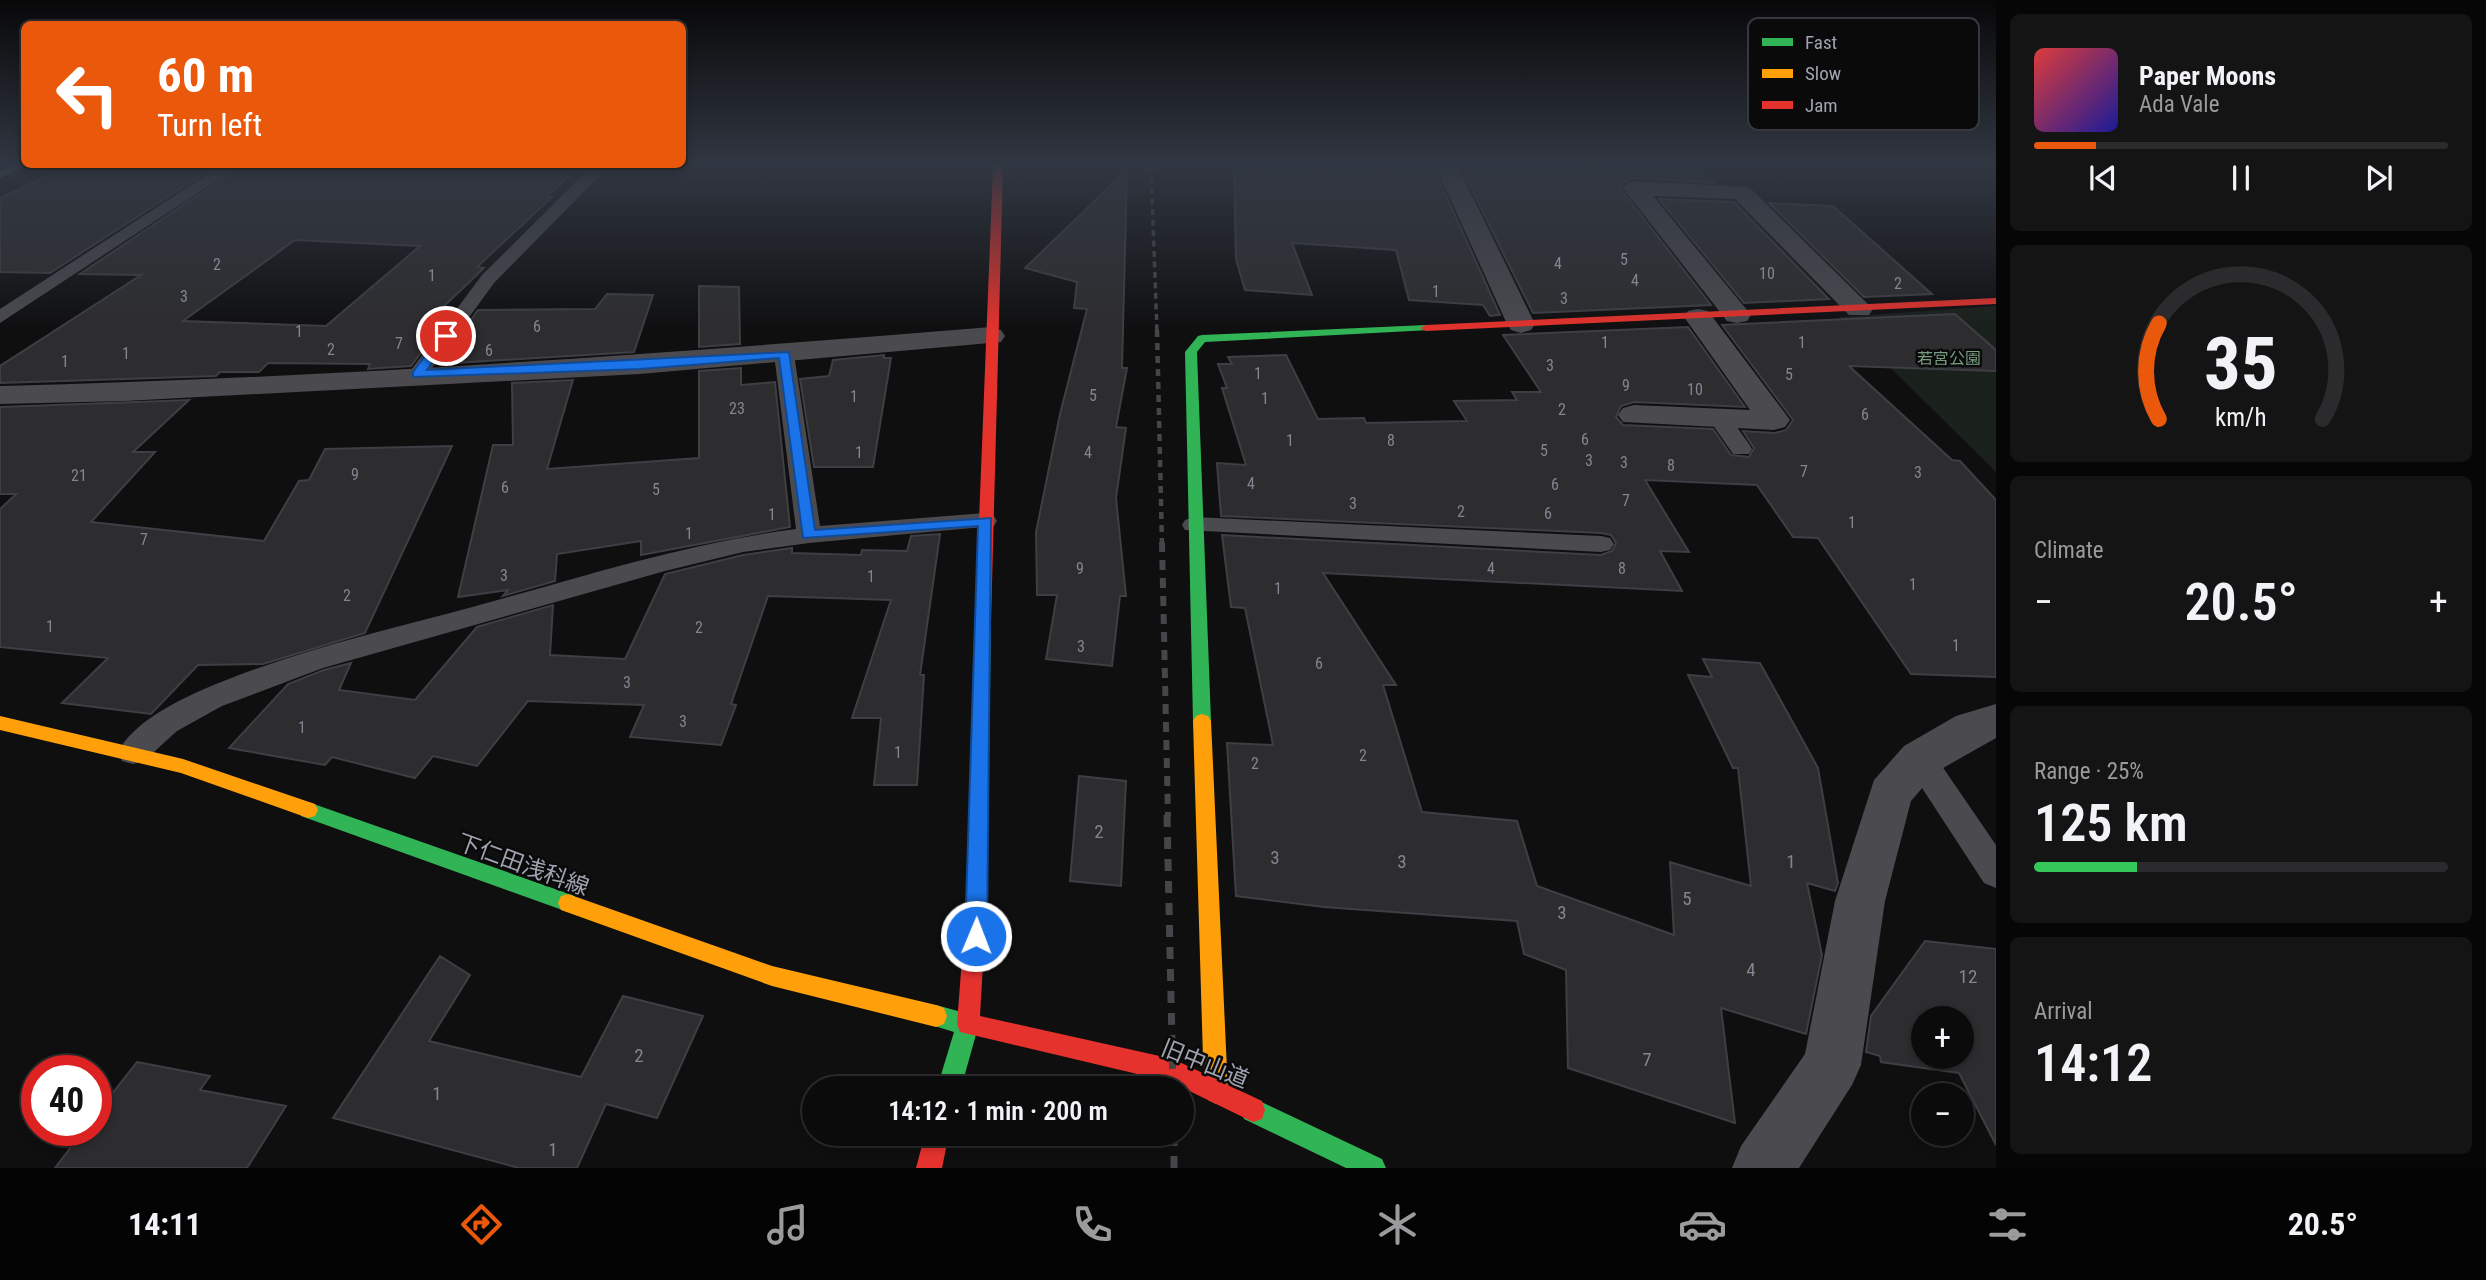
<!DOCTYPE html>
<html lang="en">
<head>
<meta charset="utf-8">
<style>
	:root { --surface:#0b0b0c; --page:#141415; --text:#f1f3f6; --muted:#9a9b9d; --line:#2b2b2d; --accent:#ea580c }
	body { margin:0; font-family:"Roboto Condensed","Noto Sans JP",sans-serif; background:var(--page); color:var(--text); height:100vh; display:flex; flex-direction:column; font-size:26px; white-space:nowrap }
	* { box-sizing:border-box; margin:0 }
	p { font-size:23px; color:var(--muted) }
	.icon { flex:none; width:38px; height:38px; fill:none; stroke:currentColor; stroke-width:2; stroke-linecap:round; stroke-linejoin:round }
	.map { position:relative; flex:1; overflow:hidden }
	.drawer { display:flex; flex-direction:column; gap:14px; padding:14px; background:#060607; width:490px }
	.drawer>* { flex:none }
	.top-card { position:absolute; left:21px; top:21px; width:665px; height:147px; border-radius:10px; box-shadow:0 4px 10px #0003,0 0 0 2px var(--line); background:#ea580c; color:#fff; overflow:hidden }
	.tools { position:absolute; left:1911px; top:1006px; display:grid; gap:14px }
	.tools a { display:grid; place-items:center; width:63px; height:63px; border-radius:50%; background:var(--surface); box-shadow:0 4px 10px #0003,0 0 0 2px var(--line); font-size:35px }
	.speed { position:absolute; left:21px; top:1055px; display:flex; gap:14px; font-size:35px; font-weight:700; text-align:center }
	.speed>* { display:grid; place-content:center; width:91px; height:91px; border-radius:50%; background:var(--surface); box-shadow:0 4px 10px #0003,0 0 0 2px var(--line); line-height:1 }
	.speed .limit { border:10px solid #d22; background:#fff; color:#111 }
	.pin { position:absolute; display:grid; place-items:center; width:60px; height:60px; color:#fff; margin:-30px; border:4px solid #fff; border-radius:50%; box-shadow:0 2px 7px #0007 }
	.me { position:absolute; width:77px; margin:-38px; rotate:1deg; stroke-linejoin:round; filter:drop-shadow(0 0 5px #0008) }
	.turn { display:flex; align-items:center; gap:24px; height:147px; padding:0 21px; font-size:32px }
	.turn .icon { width:91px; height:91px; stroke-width:2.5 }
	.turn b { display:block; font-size:49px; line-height:60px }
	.big { font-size:52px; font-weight:600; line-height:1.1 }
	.drawer .widget { flex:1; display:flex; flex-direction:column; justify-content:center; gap:10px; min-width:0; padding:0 24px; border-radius:10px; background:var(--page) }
	.drawer .dial { align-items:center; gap:0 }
	.dial svg { height:182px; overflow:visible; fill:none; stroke:var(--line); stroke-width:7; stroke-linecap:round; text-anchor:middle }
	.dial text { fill:var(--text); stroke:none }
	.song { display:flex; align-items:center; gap:21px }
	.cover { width:84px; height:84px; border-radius:10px; background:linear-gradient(135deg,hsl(0 70% 55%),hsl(240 70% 35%)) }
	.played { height:7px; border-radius:4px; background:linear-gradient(90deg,var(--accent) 15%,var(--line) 15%) }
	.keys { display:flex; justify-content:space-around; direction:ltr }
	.heat { display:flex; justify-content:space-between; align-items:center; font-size:38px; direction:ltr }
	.charge { height:10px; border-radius:5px; background:linear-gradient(90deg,#34c759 25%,var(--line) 0) }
	.trip { position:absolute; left:802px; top:1076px; width:392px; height:70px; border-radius:35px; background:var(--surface); box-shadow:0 4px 10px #0003,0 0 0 2px var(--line); font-weight:600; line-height:70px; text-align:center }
	.tabs { display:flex; height:112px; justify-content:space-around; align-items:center; background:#040405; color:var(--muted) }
	.tabs .icon { width:49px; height:49px }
	.tabs .selected { color:var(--accent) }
	.tabs b { font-size:32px; color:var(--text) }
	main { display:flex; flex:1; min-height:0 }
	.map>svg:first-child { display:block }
	.green { fill:#1a201b }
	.building { fill:#2d2d2f; stroke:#3e3f44; stroke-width:2; fill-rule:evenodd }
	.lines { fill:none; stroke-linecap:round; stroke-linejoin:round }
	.lane { fill:#4a4a4f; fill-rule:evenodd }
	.street { fill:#4a4a4f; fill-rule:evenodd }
	.fast { fill:#30b455; fill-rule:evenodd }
	.slow { fill:#ff9f0a; fill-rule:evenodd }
	.jam { fill:#e5322d; fill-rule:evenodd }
	.rail-far3 { stroke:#454649; stroke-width:3.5; stroke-dasharray:6 4.5; stroke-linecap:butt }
	.rail-far2 { stroke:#454649; stroke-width:4.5; stroke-dasharray:7 6; stroke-linecap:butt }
	.rail-far1 { stroke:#454649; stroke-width:6; stroke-dasharray:10 8; stroke-linecap:butt }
	.rail { stroke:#454649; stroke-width:7; stroke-dasharray:12 10; stroke-linecap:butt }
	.route { fill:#1a73e8; stroke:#114b97; stroke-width:2 }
	.labels { text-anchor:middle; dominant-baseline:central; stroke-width:5; stroke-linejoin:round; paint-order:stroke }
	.number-label { font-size:16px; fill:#838690 }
	.far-park-label { font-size:16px; fill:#779c7f; stroke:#0a0a0b }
	.near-number-label { font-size:19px; fill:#838690 }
	.near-street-label { font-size:23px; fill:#a0a3b1; stroke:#0a0a0b }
	.key { fill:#0a0a0b; stroke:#37383d; stroke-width:2 }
	.key-label { font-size:19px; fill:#a0a3b1 }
</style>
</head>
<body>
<main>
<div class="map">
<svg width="1996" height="1168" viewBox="0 0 1996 1168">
	<rect width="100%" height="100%" fill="#0f0f10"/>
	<!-- green -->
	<path class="green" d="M1996,306v166l-157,-155z"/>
	<!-- building -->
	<path class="building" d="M65,167h149l-164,106 -50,-1v-74z
		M240,167h338l-32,30h6l-75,70 7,1 -44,42h13l-42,56 -43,3 2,-5 -102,-1 -9,9h-39l-4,4 -216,7v-17l141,-91 -61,-1zM295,240l125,6 -94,80 -143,-5z
		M1317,167l118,4 65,144 -10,1 -7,-11 -74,-5 -13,-50 -104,-7 20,52 -67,-5 -9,-31 -2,-91 85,5z
		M1467,167l231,1 16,15 -79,-5 -10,3 -5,7 91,117 -178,8 -70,-141h7z
		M1127,170l-5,198h5l-11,59 10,1 -10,70 10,98h-6l-8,70 -66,-7 11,-64h-20l-1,-63 24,-118 27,-105 -13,-1 3,-26 -52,-14z
		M1659,199l75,3 95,97 -85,4z
		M1769,203l64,3 99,88 -68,3z
		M699,286l40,1 1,57 -41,3z
		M607,294l46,1 -19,57 -196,12 40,-54 117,-1z
		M1955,314l41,36v21l-147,-5 103,94 8,1 36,39v177l-85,-3 -93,-136 -25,-1 -36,-52 -112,-5 44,72 -29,-1 22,40 -359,-18 73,112h-13l39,127 95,9 20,65 137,49 -4,-73 81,24 -13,-118h-5l-45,-93 24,2 -9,-18 57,4 58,105 20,115 -3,8 -28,-8 15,72 -16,79 -85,-26 14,115 -167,-55 -2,-98 -42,-16 -7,-33 -193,-14 -88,-11 -9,-153 46,2 -28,-137 -14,-1 -9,-72 379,20 11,-4 4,-8 -5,-8 -10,-2 -380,-17 -4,-53 29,2 -24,-77h5l-9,-24h14l-4,-7 58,-2 32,64 46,-1 2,5 101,-2 -13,-20 63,-1 -5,-8h29l-38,-57 185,-8 57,80 -111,-5 -13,4 -5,11 7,8 90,4 18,26 18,2 5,-9 -11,-17 32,2 11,-3 7,-10 -71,-95z
		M884,355v3h7l-18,109h-59l-14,-88 29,-3 4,-16z
		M741,368v17l34,-3 15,145 -149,28v-14l-84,13 -2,27 -52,15 5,-6 -50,7 35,-152h20l-1,-62 61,-3 -26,89 152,-11v-87z
		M189,400l-56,52h22l-64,70 173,19 35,-60 10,-1 16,-31 127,-3 -87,187 -102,31 -65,1 -47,49 -89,-11 46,-45 -108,-11v-138l16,-15h-16v-87z
		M940,534l-20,141h4l-7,110h-43l7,-67h-29l39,-118 -123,-4 -37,108 5,1 -15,40 -91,-8 14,-32 -116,-4 -51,65 -44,-10 -18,22 -83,-21 -7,8 -96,-17 59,-64 36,-14 27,-7 -12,27 76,10 62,-73 76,-22 -3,50 75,4 40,-85 78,-19 49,-7v5l69,2 1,-5 45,1 4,-15z
		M1079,776l47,5 -5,105 -51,-5z
		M1925,941l71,8v196l-37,-72 -78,-11 -1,-6 -14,-4 5,-36zM1923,1018h39v39h-39z
		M440,956l30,19 -41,66 152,36 42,-81 80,20 -46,102 -51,-14 -29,64h-58l-186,-50z
		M137,1062l73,14 -10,14 86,16 -39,62h-192l29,-38h12v-16z"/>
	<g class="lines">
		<!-- lane -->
		<path class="lane" d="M219,167h18l-237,156v-14z
			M591,167h17l-114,116 -69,95h-14l-3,-4 74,-99z
			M784,348l10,6 26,172 165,-13 9,3 3,5 -3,5 -185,17 -66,9 -78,19 -342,97 -101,38 -45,25 -33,30 -11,3 -11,-3 -4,-9c15,-29 55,-49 84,-62 87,-38 182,-59 274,-84 106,-29 211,-63 320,-77l-22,-175z
			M1719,411l8,2 22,31 3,5 -3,5h-16l-25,-36z
			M1194,517l407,19 9,2 4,6 -4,6 -9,2 -416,-22 -3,-5 3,-5z
			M1920,747l11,3 65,95v43l-12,-5 -75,-115 -4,-9 4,-9z"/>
		<!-- street -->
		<path class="street" d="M1436,167h22l77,157 -4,6 -10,3 -10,-3 -4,-6z
			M1635,181l114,6 124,122 -4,6h-20l-114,-116 -82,-3 98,119 -4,6 -10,2 -10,-2 -104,-133 4,-5z
			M1698,309l10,2 77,102 5,7 -5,7 -11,3 -151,-8 -5,-7 5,-7 11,-3 116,5 -66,-93 4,-6z
			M991,327l10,3 4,6 -4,6 -361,32 -516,27 -124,3v-18c331,-8 661,-32 991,-59z
			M1996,704v34l-60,34 -25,29 -26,100 -24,164 -9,20 -53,83h-67l9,-22 64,-92 30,-153 39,-121 30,-34 52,-30z"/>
		<!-- fast -->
		<path class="fast" d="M10,167h13l-23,11v-6z
			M1426,325l4,1v4l-225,12 -8,10 14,369 -3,5 -6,2 -6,-2 -3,-5 -8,-369 13,-16 4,-1z
			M983,616l8,6 -4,271 -3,6 -7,3 -7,-3 -3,-6 8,-271z
			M308,802l267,94 3,7 -3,7 -7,2 -267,-96 -3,-6 3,-6z
			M936,1005l40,11 3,8 -18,64h-24l17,-56 -26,-8 -3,-8 3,-8z
			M1253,1098l129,61 4,9h-40l-102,-49 -3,-9 3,-9z"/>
		<!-- slow -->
		<path class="slow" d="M1202,714l6,2 3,5 17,371 -4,8 -8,4 -8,-4 -4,-8 -11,-371 3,-5z
			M0,716l183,43 132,45 3,6 -3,6 -7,2 -127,-45 -181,-43z
			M568,894l204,72 164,39 8,3 3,8 -3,8 -8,3 -164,-41 -211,-76 -3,-7 3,-7z"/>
		<!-- jam -->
		<path class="jam" d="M993,167h10l-12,455 -8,6 -8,-6z
			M1996,298v6l-570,27 -6,-3 6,-3z
			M977,884l7,3 3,6 -7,123 193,43 89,42 3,9 -3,9 -9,3 -82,-40 -211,-50 -3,-8 10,-131 3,-6z
			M925,1134h24l-7,34h-26z"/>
		<!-- rail-far3 -->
		<path class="rail-far3" d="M1151,167l6,165"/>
		<!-- rail-far2 -->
		<path class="rail-far2" d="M1157,330l5,214"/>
		<!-- rail-far1 -->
		<path class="rail-far1" d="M1162,542l6,275"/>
		<!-- rail -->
		<path class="rail" d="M1167,815l6,273
			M1174,1134v34"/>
	</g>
	<!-- sky -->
	<linearGradient id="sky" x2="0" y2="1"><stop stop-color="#080809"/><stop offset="0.5" stop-color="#313742"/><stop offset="1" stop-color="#313742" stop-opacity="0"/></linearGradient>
	<rect width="1996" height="331" fill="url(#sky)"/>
	<!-- route -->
	<path class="route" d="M446,332l6,4 -25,34 362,-18 26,178 176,-12 -4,418 -3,7 -8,3 -7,-3 -4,-7 13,-410 -175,12 -24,-180 -139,11 -227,8v-5l29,-39z"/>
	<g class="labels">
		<!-- number labels -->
		<g class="number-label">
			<text x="1624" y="259">5</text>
			<text x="1558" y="263">4</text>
			<text x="217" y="264">2</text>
			<text x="1767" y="273">10</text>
			<text x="432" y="275">1</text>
			<text x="1635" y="280">4</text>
			<text x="1898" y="283">2</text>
			<text x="1436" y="291">1</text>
			<text x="184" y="296">3</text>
			<text x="1564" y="298">3</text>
			<text x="537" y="326">6</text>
			<text x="299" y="331">1</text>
			<text x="1605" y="342">1</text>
			<text x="1802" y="342">1</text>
			<text x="399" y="343">7</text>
			<text x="331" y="349">2</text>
			<text x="489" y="350">6</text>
			<text x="126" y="353">1</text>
			<text x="65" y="361">1</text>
			<text x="1550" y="365">3</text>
			<text x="1258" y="373">1</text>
			<text x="1789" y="374">5</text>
			<text x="1626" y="385">9</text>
			<text x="1695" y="389">10</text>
			<text x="1093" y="395">5</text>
			<text x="854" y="396">1</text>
			<text x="1265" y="398">1</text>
			<text x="737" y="408">23</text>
			<text x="1562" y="409">2</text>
			<text x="1865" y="414">6</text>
			<text x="1585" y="439">6</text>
			<text x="1290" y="440">1</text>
			<text x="1391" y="440">8</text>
			<text x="1544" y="450">5</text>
			<text x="859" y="452">1</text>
			<text x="1088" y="452">4</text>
			<text x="1589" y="460">3</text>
			<text x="1624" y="462">3</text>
			<text x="1671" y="465">8</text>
			<text x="1804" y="471">7</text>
			<text x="1918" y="472">3</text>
			<text x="355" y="474">9</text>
			<text x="79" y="475">21</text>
			<text x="1251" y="483">4</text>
			<text x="1555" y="484">6</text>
			<text x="505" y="487">6</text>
			<text x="656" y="489">5</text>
			<text x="1626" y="500">7</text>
			<text x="1353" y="503">3</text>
			<text x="1461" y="511">2</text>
			<text x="1548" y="513">6</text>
			<text x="772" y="514">1</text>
			<text x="1852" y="522">1</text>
			<text x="689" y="533">1</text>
			<text x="144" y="539">7</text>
			<text x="1080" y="568">9</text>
			<text x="1491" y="568">4</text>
			<text x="1622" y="568">8</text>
			<text x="504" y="575">3</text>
			<text x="871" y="576">1</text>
			<text x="1913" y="584">1</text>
			<text x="1278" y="588">1</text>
			<text x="347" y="595">2</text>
			<text x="50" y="626">1</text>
			<text x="699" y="627">2</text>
			<text x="1956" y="645">1</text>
			<text x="1081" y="646">3</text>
			<text x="1319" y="663">6</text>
			<text x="627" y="682">3</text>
			<text x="683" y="721">3</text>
			<text x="302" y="727">1</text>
			<text x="898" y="752">1</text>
			<text x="1363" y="755">2</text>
			<text x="1255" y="763">2</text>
		</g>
		<!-- far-park labels -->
		<g class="far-park-label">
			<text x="1949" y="358">若宮公園</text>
		</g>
		<!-- near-number labels -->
		<g class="near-number-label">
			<text x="1099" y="831">2</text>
			<text x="1275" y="857">3</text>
			<text x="1402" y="861">3</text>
			<text x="1791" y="861">1</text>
			<text x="1687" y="898">5</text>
			<text x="1562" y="912">3</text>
			<text x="1751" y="969">4</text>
			<text x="1968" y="976">12</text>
			<text x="639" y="1055">2</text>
			<text x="1647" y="1059">7</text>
			<text x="437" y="1093">1</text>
			<text x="553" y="1149">1</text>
		</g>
		<!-- near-street labels -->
		<g class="near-street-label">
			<text transform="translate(523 865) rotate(20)">下仁田浅科線</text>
			<text transform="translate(1205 1064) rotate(22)">旧中山道</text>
		</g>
	</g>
	<!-- legend -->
	<rect x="1748" y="18" width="231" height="112" rx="10" class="key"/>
	<rect x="1762" y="38" width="31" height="8" fill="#30b455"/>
	<rect x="1762" y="69" width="31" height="9" fill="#ff9f0a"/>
	<rect x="1762" y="101" width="31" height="8" fill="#e5322d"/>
	<g class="key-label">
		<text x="1805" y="49">Fast</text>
		<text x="1805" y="80">Slow</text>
		<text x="1805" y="112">Jam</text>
	</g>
</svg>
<div class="tools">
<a>+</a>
<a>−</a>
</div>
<div class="speed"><div class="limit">40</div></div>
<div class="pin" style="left:446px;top:336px;background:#d93025"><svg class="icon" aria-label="arrive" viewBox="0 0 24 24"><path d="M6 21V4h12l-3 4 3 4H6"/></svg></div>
<svg class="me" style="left:976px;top:936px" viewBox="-20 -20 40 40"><circle r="17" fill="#1a73e8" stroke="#fff" stroke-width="3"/><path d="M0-11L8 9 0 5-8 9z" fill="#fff"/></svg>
<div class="trip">14:12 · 1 min · 200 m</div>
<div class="top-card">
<div class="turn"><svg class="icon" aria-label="left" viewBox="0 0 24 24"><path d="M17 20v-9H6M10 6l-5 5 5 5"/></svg><div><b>60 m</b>Turn left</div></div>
</div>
</div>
<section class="drawer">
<div class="widget">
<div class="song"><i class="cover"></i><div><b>Paper Moons</b><p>Ada Vale</p></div></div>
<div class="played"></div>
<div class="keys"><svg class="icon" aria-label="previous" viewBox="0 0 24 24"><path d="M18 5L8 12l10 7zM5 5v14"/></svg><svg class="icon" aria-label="pause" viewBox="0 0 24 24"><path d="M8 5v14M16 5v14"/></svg><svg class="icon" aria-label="next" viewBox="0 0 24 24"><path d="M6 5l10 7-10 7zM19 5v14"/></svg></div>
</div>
<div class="widget dial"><svg viewBox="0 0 100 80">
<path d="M14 69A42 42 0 1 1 86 69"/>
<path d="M14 69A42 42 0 0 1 14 27" stroke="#ea580c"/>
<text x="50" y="56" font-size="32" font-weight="700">35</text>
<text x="50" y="72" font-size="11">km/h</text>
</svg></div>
<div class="widget"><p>Climate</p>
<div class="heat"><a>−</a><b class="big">20.5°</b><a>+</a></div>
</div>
<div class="widget"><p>Range · 25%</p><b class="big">125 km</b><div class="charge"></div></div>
<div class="widget"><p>Arrival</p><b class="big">14:12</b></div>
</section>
</main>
<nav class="tabs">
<b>14:11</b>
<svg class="icon selected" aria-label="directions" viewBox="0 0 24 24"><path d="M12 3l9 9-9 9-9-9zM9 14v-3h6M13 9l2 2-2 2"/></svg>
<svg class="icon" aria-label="music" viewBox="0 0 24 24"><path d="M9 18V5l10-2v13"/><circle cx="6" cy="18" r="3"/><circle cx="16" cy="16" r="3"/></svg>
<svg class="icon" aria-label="phone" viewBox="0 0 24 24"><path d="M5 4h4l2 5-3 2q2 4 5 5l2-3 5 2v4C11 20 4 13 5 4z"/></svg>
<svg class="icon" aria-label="climate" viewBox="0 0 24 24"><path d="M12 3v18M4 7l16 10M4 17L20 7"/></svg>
<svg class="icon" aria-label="car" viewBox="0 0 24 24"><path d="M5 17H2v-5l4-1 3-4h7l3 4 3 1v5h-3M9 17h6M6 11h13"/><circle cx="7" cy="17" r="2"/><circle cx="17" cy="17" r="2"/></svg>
<svg class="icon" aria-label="filters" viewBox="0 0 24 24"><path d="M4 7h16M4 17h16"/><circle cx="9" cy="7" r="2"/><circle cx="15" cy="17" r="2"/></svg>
<b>20.5°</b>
</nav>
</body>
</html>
